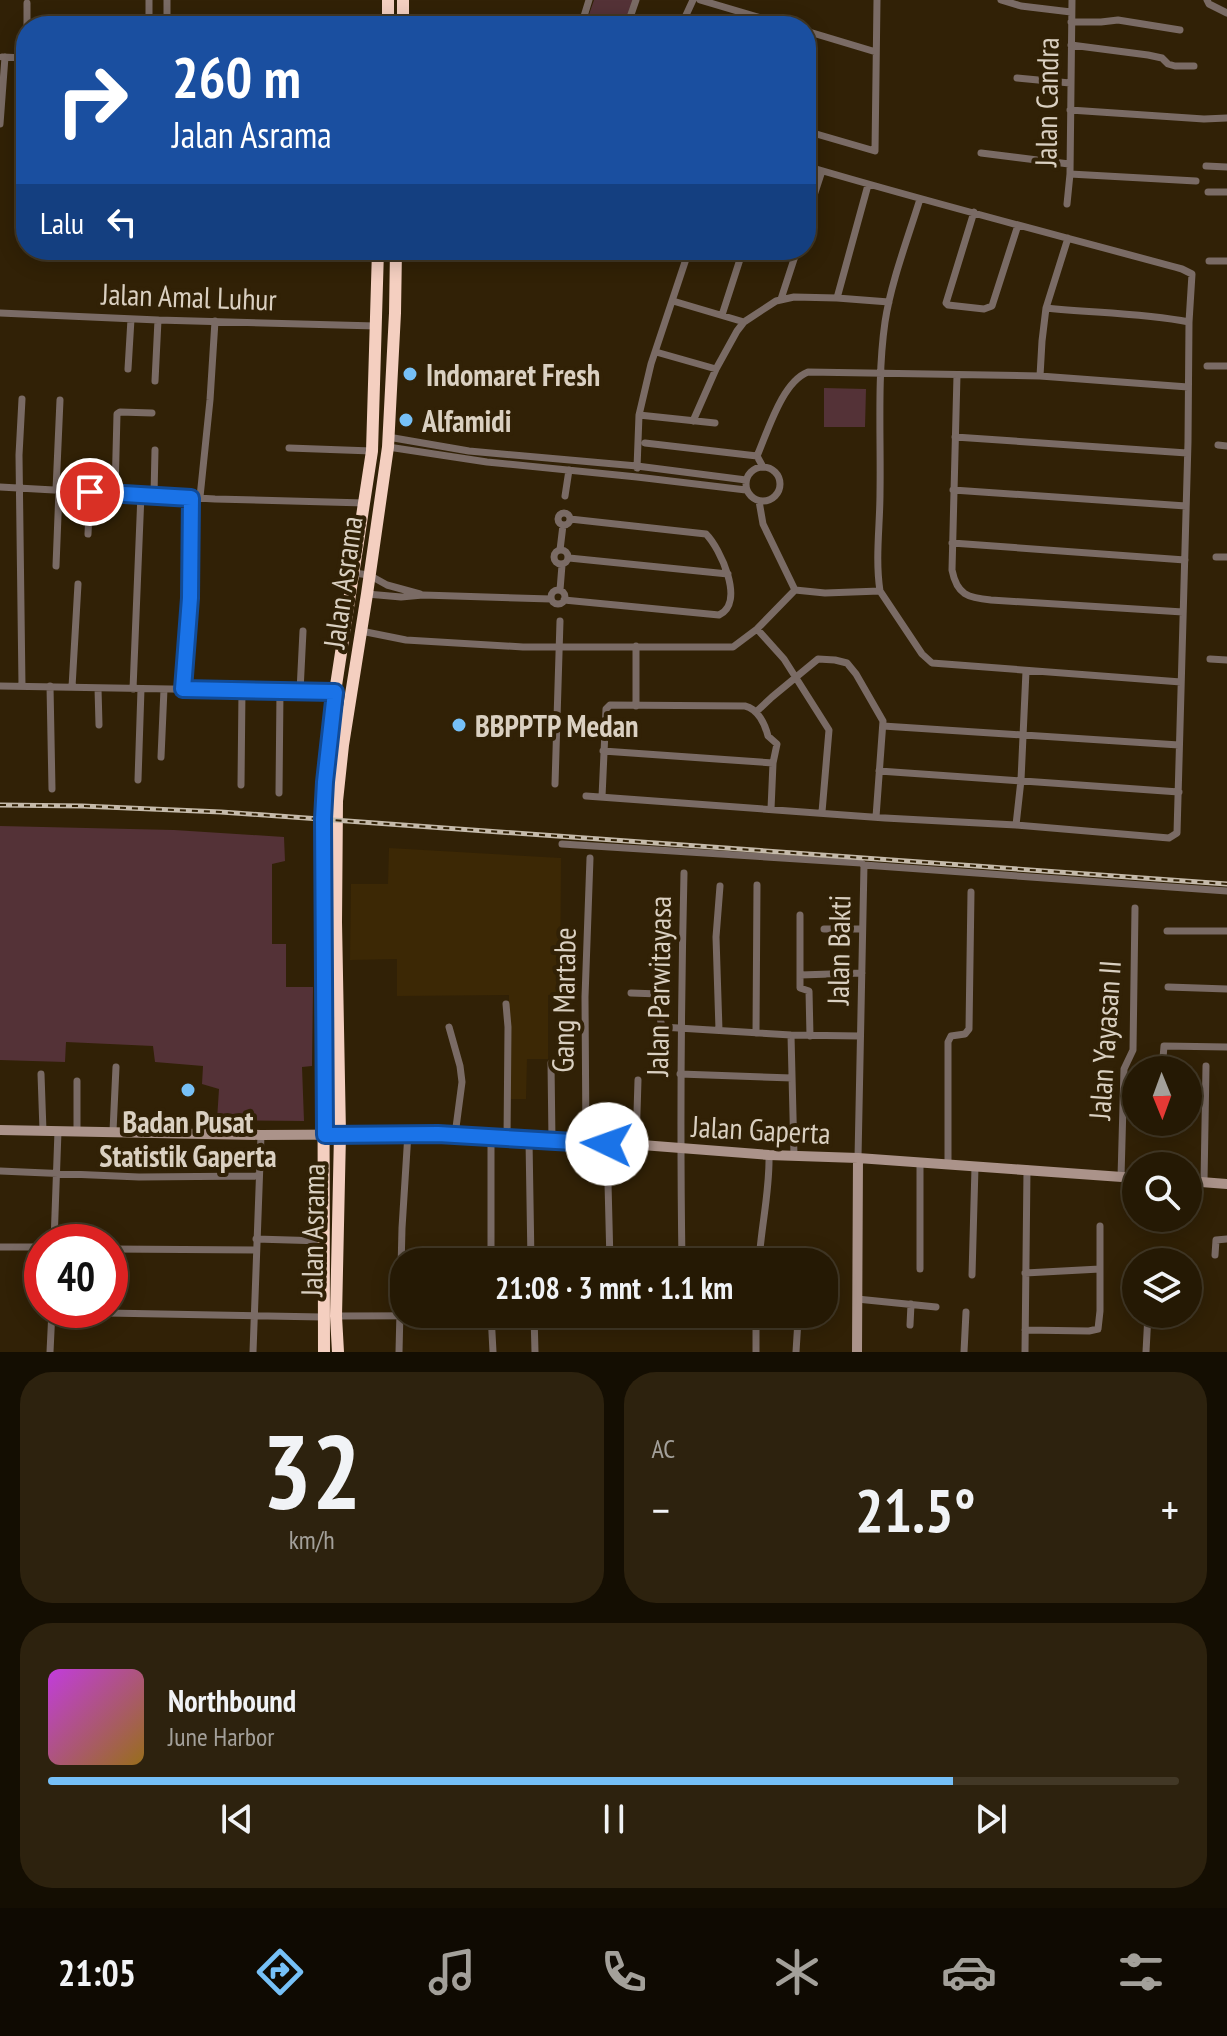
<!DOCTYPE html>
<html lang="id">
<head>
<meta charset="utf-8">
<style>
	:root { --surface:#251904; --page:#2d220e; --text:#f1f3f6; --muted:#a3a09a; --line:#423826; --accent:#76c0f7 }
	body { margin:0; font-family:"PT Sans Narrow",sans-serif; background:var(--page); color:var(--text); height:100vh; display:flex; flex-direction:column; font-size:30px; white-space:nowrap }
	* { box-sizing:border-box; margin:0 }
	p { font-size:26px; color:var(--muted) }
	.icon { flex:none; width:44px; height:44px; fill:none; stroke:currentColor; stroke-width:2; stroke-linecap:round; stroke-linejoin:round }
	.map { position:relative; height:1352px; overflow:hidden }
	.details { display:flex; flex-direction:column; gap:20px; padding:20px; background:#140e02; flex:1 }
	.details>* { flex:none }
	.top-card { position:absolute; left:16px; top:16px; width:800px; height:244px; border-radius:32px; box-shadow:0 4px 20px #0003,0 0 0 2px var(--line); background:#1a4fa0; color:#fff; overflow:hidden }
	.needle { width:52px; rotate:179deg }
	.fabs { position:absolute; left:1122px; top:1056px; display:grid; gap:16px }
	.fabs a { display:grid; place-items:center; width:80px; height:80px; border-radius:50%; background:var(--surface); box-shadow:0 4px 20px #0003,0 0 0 2px var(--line); font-size:40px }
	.speed { position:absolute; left:24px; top:1224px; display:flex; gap:16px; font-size:40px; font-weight:700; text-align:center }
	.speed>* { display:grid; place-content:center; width:104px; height:104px; border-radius:50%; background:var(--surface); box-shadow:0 4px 20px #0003,0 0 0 2px var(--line); line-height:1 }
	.speed .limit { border:12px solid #d22; background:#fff; color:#111 }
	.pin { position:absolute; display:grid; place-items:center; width:68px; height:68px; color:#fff; margin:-34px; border:4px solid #fff; border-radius:50%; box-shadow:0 2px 8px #0007 }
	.me { position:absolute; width:88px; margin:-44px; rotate:273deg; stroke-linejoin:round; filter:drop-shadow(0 0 6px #0008) }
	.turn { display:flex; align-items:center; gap:28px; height:168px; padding:0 24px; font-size:36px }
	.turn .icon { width:104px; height:104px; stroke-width:2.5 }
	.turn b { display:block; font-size:56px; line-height:68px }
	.then { display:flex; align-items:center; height:76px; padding:0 24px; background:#0003; gap:16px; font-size:30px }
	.big { font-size:60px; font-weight:600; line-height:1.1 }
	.details .tile { flex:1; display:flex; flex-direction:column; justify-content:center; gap:12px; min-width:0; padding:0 28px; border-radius:32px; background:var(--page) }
	.details .dial { align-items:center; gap:0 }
	.dial b { font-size:104px; line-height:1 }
	.song { display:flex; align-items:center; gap:24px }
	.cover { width:96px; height:96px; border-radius:12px; background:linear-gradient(135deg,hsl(290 70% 55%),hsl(40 70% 35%)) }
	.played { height:8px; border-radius:4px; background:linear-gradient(90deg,var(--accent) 80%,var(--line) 80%) }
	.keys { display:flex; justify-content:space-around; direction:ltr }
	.heat { display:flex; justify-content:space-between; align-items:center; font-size:44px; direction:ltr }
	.details .tiles { flex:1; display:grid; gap:20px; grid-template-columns:1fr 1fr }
	.tile:last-child { grid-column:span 2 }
	.trip { position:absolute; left:390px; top:1248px; width:448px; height:80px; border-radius:32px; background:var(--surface); box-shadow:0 4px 20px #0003,0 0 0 2px var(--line); font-weight:600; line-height:80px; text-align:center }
	.tab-bar { display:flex; height:128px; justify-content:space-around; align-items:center; background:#0f0a02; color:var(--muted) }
	.tab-bar .icon { width:56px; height:56px }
	.tab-bar .active { color:var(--accent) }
	.tab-bar b { font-size:36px; color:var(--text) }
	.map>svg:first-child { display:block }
	.built { fill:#3c2805 }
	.green { fill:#543237 }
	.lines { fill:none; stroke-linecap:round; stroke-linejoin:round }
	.street { stroke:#7a6b65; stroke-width:7 }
	.secondary { stroke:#ab938a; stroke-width:10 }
	.highway { stroke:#f4cfc0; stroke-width:12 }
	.rail-casing { stroke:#c5baaa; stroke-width:5 }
	.rail { stroke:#312106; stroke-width:2; stroke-dasharray:6; stroke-linecap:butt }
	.route-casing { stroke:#114b97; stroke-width:20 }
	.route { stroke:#1a73e8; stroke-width:14 }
	.poi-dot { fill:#76c0f7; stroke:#312106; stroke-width:3 }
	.labels { text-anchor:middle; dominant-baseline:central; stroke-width:8; stroke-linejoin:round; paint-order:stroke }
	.street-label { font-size:30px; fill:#dad0c1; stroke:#312106 }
	.poi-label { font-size:30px; font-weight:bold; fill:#dad0c1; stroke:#312106; text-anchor:start }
</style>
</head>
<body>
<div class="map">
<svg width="1227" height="1352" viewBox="0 0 1227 1352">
	<rect width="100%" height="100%" fill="#312106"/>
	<!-- built -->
	<path class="built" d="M389,848l172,10 -1,136 -12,1v64h-21l-1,40h-18l1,-104 -112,1v-37l-47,1 1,-76h37z"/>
	<!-- green -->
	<path class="green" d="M594,0h39l-8,26h-40z
		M824,388l42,1 -1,38h-41z
		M0,826l174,4 110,7 1,24 -13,3v80h14v43h27l-1,79 -10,1 2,54 -87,-1 2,-31 -17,-5 1,-18 -48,-4 -2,-16 -87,-4 -1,20 -65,-2z"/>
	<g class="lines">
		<!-- street -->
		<path class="street" d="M700,0l88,26
			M1001,0l20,6 50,6
			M1207,0l2,4 18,9
			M27,3v23
			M1071,22h30l17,-2 62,10
			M149,26v-26
			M167,26v-26
			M581,26l8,-26
			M627,26l9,-26
			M681,26l12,-26
			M806,31l70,21
			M1071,45l77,10 14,3 6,6 7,2h19
			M2,57l24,1
			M1017,78l53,5
			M1070,110l134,9 23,-1
			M0,124l5,-67
			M806,131l69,20 2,-151
			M981,153l88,11
			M1206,166l21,1
			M1070,174l126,7
			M1208,192h19
			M1067,204l3,-30 2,-174
			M974,212l-28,91 2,2 36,4 8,-3 26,-81
			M806,220l16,-49
			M1209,261h18
			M837,298l31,-113
			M781,299l16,-49
			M673,301l71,21
			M1046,308c48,5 96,5 143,14
			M0,313l158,7 218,6
			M722,315l21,-65
			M656,352l60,17
			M1207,366h20
			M128,369l3,-50
			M957,375l-5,195c5,25 16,28 39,30l192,12
			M1040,376l2,-35 4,-33 22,-70
			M155,381l3,-61
			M22,399l-3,56 3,231
			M639,415l76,8
			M693,421l23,-52 21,-38 7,-9 32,-21 18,-4 43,1 52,4
			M388,437l81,14 168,15 109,14
			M955,437l232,16
			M645,443l112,13
			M1218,445l9,1
			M388,447l99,15 150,15 109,13
			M289,448l83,3
			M746 484a17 17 0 1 1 34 0a17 17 0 1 1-34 0Z
			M763,467l-6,-11c11,-25 25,-74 51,-84l232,4 148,11
			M637,468l2,-53 12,-51 38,-114
			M0,487l215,12 150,4
			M56,490l4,-90
			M953,490l233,16
			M115,493l2,-79 3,-2 32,1
			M154,495l1,-45
			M565,496l4,-26
			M200,497l10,-97 5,-79
			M759,501l4,23 32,66 30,3 55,-2 42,63 10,9 249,19
			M558 519a6 6 0 1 1 12 0a6 6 0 1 1-12 0Z
			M88,534l2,-42
			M952,543l233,17
			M554 557a7 7 0 1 1 14 0a7 7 0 1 1-14 0Z
			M560,550l3,-25
			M1216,557h11
			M569,558l159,16
			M56,566l3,-76
			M354,573l15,2 18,10 33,9
			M551 597a7 7 0 1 1 14 0a7 7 0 1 1-14 0Z
			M560,590l2,-25
			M880,591c-5,-33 0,-65 0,-98 1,-56 -3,-115 5,-171 6,-40 23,-84 35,-123
			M367,594l34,3 22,-2 128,4
			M564,600l155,15c27,-12 1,-67 -13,-81l-136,-15
			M757,629l27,30 45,71 -7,82
			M361,631l45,9 117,7h210l24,-18 38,-39
			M636,646v60
			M1210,659l17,1
			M0,686l335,6
			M50,686l2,103
			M72,687l6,-103
			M98,688l1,37
			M133,689l8,-195
			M183,689l7,-91 1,-100
			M300,691l3,-60
			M756,712l16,-15 46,-38 17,1 12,3 9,11 27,47 -7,96
			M883,726l296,19
			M603,751l170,12
			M161,757l3,-68
			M879,771l300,21
			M138,780l3,-91
			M555,784l5,-163
			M241,785l1,-95
			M279,793l1,-102
			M586,796l299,22 131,7 153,13 8,-5 11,-391 1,-120 3,-48 -10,-5c-125,-34 -251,-66 -376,-103
			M602,797l4,-88 4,-4 135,1c13,3 20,18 23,30l9,8 -4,19 -2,46
			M1016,825l5,-45 5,-109
			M562,844l299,19 3,2 363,26
			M800,915v73l9,3 1,45
			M824,929h37
			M1167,931h60
			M659,962v51l3,14 129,8 69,1
			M800,975l62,-2
			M1168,987l59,2
			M631,993l28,1
			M506,1004l2,23 -1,112
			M449,1027l11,39 2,16 -7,53
			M719,1030l-3,-93 4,-51
			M756,1033l1,-148
			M791,1035l3,121
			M551,1063l1,78
			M1162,1070l2,-24 63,1
			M41,1074l2,57
			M680,1074l112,4
			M77,1081v50
			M113,1131l3,-64
			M491,1138v124
			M529,1140l2,122
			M586,1143l-1,-146 5,-139
			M607,1144l3,118
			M636,1145l2,-65
			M858,1158l6,-293
			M920,1162v107
			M948,1164v-122l3,-6 14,-2 4,-5 2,-137
			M0,1171l139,6 120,-1
			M1121,1177l3,-108 9,-19 2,-142
			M1204,1182l2,-116
			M1100,1226v43
			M256,1239l67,2
			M54,1242l4,-111
			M0,1247h42
			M110,1249l146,1
			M1215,1255l1,-15 11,-1
			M682,1262c-2,-130 -1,-260 2,-389
			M759,1262c2,-36 11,-71 10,-107
			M972,1275l3,-108
			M857,1299l79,8
			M52,1312l270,5
			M491,1314l2,38
			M534,1314l1,38
			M336,1316l346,-1 114,3 2,2 -2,32
			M910,1325l1,-21
			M1025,1330l64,1 9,-2 2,-18v-42l-75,4
			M50,1352l2,-42
			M253,1352l8,-217
			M399,1352l3,-124 6,-95
			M756,1352v-36
			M964,1352l2,-40
			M1025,1352l2,-183
			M1146,1352l2,-38"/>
		<!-- secondary -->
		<path class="secondary" d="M0,1130l261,5 177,-1 204,11 127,10 89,3 278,20
			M1188,1181l39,3
			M857,1352l1,-194"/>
		<!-- highway -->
		<path class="highway" d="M388,26v-26
			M403,26v-26
			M324,1352l-1,-524 2,-46 10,-90 37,-241 6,-201
			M338,1352l-2,-36 4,-182 -4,-212 1,-121 6,-56 24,-151 21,-147 7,-134 1,-63"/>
		<defs>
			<path id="rail" d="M0,805l82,1 139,6 1006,72"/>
		</defs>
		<!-- rail casing -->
		<use href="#rail" class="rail-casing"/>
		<!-- rail -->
		<use href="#rail" class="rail"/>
	</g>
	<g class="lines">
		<defs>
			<path id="route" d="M90,492l101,6 -1,100 -7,91 152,3 -10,90 -2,37 2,316 113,-1 169,10"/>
		</defs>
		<!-- route casing -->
		<use href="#route" class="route-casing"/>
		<!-- route -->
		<use href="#route" class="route"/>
	</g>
	<!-- markers -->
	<g class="poi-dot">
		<circle cx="410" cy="374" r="8"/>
		<circle cx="406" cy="420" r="8"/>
		<circle cx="459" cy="725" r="8"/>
		<circle cx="188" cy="1090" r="8"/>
	</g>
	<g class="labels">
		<!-- street labels -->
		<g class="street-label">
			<text transform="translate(1046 102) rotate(-89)">Jalan Candra</text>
			<text transform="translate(189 296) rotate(2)">Jalan Amal Luhur</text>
			<text transform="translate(342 582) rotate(-82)">Jalan Asrama</text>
			<text transform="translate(838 950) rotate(-89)">Jalan Bakti</text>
			<text transform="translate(658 986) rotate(-89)">Jalan Parwitayasa</text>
			<text transform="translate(563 1000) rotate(-89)">Gang Martabe</text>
			<text transform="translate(1104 1040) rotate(-86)">Jalan Yayasan II</text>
			<text transform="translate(761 1129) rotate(3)">Jalan Gaperta</text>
			<text transform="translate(312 1230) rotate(-89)">Jalan Asrama</text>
		</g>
		<!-- poi labels -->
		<g class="poi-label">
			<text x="426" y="374">Indomaret Fresh</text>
			<text x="422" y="420">Alfamidi</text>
			<text x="475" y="725">BBPPTP Medan</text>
			<text x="188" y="1121" text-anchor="middle">Badan Pusat<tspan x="188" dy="34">Statistik Gaperta</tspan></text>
		</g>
	</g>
</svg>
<div class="fabs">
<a><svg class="needle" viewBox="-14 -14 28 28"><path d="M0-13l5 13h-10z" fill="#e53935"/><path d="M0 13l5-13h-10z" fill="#a3a09a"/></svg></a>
<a><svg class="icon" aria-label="search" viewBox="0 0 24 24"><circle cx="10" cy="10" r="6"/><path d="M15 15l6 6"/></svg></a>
<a><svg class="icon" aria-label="layers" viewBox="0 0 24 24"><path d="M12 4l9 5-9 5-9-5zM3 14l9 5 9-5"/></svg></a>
</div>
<div class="speed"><div class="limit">40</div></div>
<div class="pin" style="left:90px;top:492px;background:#d93025"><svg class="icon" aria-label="arrive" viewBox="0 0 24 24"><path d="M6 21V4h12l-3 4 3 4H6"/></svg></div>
<svg class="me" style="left:607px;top:1144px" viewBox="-20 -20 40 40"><circle r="19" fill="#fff"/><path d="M0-13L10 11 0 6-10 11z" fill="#1a73e8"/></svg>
<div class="trip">21:08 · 3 mnt · 1.1 km</div>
<div class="top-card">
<div class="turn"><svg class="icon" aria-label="right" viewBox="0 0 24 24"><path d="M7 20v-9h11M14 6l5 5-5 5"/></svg><div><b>260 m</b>Jalan Asrama</div></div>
<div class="then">Lalu<svg class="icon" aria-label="left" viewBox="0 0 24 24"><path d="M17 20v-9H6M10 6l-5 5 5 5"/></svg></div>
</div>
</div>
<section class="details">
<div class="tiles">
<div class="tile dial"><b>32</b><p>km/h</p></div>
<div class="tile"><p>AC</p>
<div class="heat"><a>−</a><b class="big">21.5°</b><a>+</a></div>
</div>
<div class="tile">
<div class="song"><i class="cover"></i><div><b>Northbound</b><p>June Harbor</p></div></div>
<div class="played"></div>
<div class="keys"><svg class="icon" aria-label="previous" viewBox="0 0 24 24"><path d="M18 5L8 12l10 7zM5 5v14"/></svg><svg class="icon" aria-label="pause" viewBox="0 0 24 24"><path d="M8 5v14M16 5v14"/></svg><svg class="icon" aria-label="next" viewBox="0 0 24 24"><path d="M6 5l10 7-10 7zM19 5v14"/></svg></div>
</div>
</div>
</section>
<nav class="tab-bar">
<b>21:05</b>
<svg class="icon active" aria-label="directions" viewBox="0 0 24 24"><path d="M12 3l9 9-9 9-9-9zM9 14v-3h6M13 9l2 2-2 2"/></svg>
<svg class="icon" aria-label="music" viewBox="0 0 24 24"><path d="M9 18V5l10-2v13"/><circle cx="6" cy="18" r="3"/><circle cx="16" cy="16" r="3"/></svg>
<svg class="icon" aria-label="phone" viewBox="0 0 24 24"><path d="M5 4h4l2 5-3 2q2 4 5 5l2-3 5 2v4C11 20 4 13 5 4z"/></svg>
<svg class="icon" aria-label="climate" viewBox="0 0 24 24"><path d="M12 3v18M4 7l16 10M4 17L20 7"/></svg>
<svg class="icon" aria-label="car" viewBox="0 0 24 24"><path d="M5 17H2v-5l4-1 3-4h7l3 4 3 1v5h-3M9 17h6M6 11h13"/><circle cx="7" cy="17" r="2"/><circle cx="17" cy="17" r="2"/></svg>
<svg class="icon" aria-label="filters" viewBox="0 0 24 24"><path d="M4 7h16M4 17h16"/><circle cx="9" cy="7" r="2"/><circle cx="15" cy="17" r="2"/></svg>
</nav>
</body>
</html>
